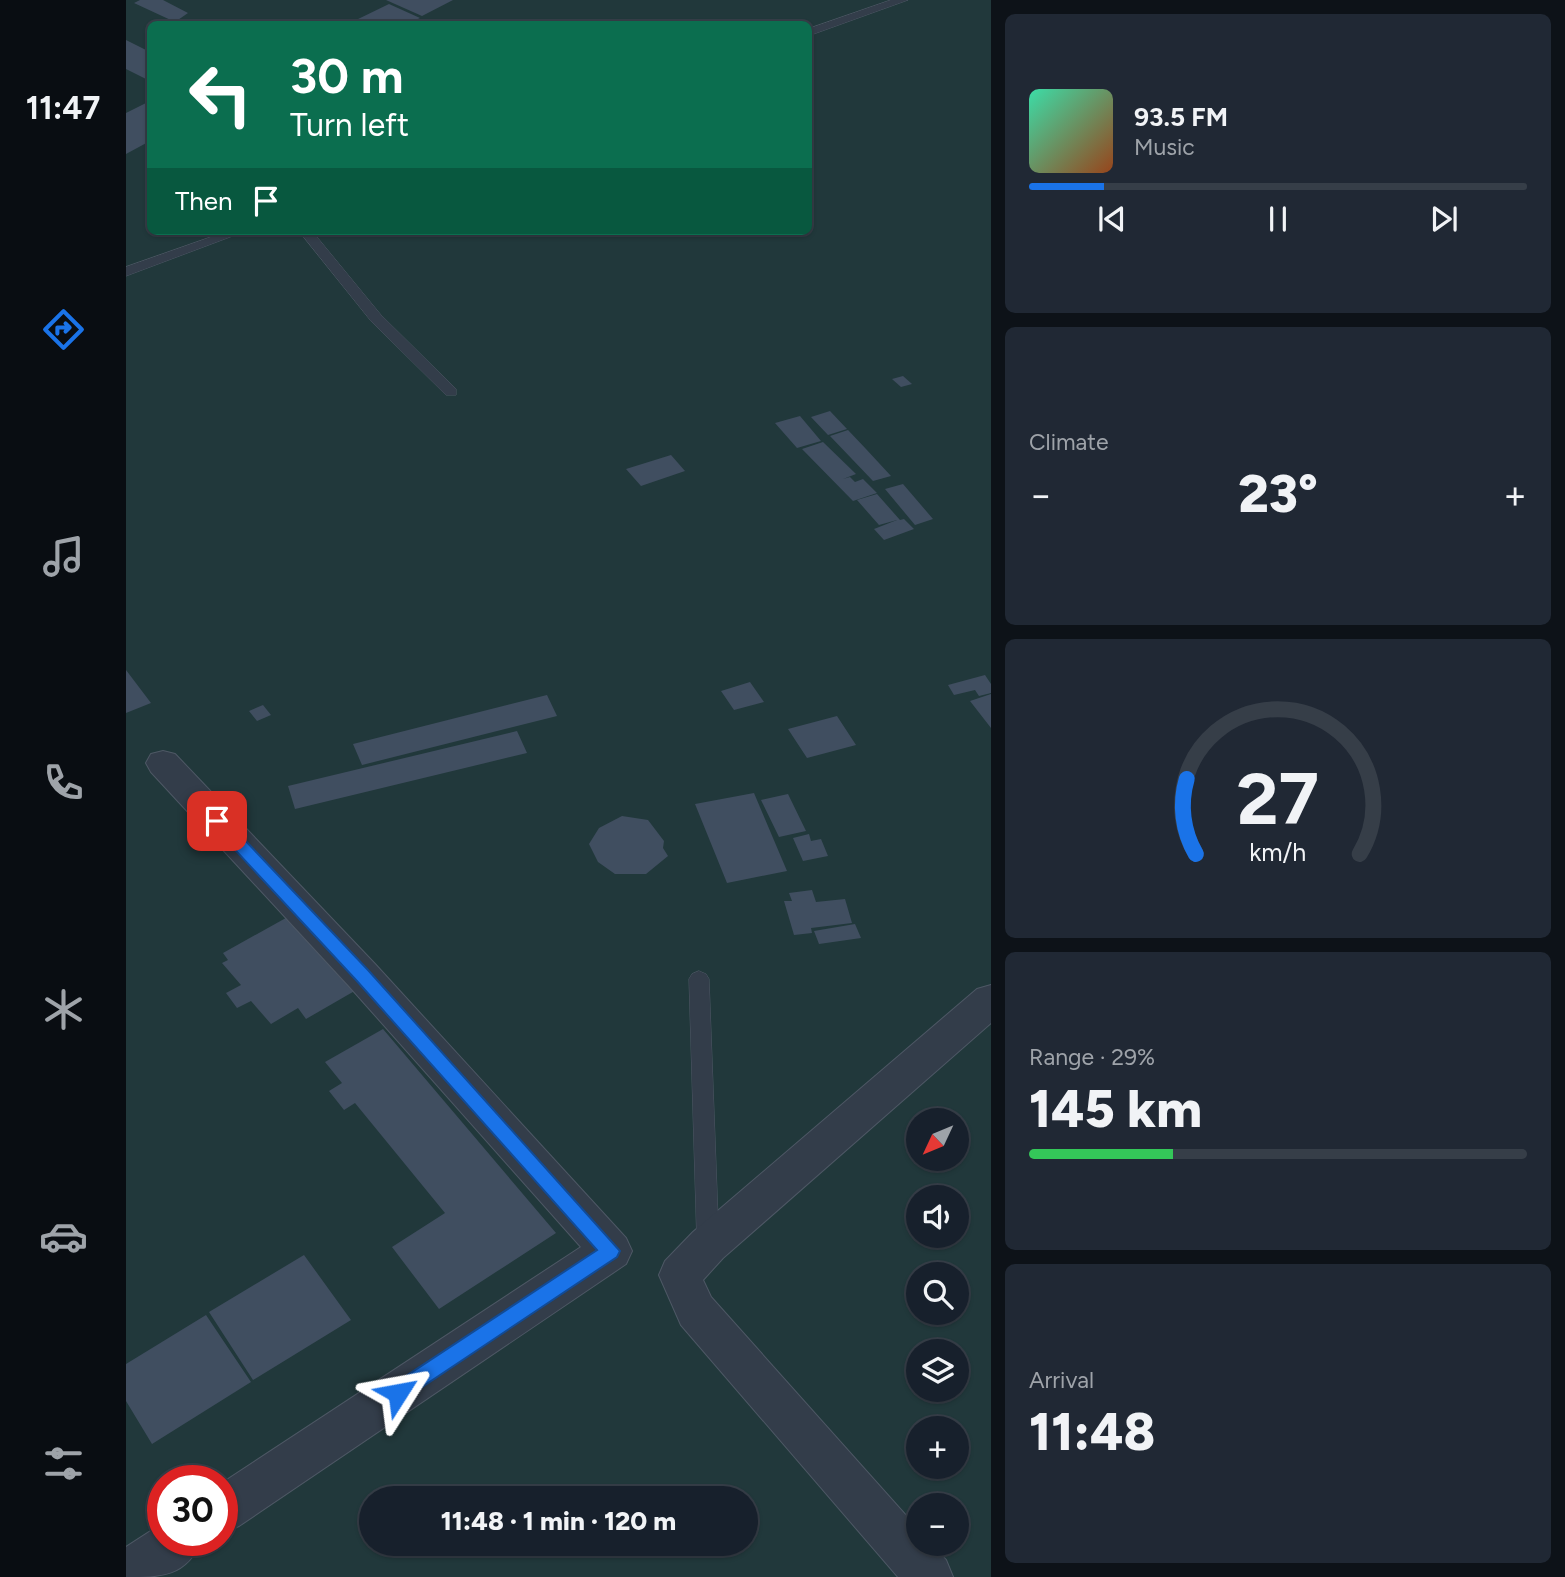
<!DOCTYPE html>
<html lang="en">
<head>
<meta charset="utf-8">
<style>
	:root { --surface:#17202c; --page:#202834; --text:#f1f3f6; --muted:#9ea3a9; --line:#363e48; --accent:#1a73e8 }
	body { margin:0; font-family:Figtree,sans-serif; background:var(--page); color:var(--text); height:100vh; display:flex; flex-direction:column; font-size:26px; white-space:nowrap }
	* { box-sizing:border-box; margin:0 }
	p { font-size:23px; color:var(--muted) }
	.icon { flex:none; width:38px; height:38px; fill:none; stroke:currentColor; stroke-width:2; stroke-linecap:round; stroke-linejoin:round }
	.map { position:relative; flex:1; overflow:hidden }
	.side { display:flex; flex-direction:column; gap:14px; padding:14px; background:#0d1218; width:574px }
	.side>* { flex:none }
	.banner { position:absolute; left:21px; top:21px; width:665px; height:214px; border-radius:10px; box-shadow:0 2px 5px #0004,0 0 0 2px var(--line); background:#0b6e4f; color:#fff; overflow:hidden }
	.needle { width:46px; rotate:226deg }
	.buttons { position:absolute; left:780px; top:1108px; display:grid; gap:14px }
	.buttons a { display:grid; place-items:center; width:63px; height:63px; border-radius:50%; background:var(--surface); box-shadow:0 2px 5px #0004,0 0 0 2px var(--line); font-size:35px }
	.speed { position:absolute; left:21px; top:1465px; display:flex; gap:14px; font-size:35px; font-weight:700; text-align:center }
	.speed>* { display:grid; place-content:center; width:91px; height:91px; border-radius:50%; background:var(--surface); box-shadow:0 2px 5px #0004,0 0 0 2px var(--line); line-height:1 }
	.speed .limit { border:10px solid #d22; background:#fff; color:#111 }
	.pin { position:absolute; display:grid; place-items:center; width:60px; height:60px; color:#fff; margin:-30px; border-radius:14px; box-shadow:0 4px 10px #0006 }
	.me { position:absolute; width:77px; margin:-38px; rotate:56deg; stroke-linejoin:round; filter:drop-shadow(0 0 5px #0008) }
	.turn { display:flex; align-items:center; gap:24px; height:147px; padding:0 28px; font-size:32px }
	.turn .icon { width:91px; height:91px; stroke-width:2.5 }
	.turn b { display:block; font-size:49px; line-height:60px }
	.then { display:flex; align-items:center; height:66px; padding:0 28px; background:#0003; gap:14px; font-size:26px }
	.big { font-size:52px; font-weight:800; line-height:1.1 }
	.side .card { flex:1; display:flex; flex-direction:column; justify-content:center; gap:10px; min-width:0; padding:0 24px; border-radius:10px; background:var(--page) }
	.side .dial { align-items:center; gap:0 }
	.dial svg { height:182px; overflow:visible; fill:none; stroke:var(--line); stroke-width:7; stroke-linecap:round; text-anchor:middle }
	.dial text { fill:var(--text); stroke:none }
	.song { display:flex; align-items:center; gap:21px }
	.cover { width:84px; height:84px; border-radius:10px; background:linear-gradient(135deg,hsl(160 70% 55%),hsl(20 70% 35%)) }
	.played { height:7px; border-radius:4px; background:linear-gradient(90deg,var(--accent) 15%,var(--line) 15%) }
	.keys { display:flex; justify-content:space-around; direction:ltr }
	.heat { display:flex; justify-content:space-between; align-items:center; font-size:38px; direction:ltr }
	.charge { height:10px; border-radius:5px; background:linear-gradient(90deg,#34c759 29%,var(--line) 0) }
	.trip { position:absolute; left:233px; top:1486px; width:399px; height:70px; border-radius:35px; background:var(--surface); box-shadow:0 2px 5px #0004,0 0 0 2px var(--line); font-weight:800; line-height:70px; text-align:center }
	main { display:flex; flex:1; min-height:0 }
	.menu { display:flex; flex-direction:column; width:126px; justify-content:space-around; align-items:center; background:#090d12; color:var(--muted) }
	.menu .icon { width:49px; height:49px }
	.menu .selected { color:var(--accent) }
	.menu b { font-size:32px; color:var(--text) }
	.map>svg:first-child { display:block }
	.green { fill:#21383b; fill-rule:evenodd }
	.building { fill:#404e60 }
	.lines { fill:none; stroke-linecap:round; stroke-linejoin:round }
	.lane-casing { stroke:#4e5865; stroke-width:1 }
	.street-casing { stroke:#4e5865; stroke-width:2 }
	.lane { fill:#333d4a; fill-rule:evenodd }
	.street { fill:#333d4a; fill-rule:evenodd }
	.route { fill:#1a73e8; stroke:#114b97; stroke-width:2 }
</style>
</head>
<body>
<main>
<nav class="menu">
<b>11:47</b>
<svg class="icon selected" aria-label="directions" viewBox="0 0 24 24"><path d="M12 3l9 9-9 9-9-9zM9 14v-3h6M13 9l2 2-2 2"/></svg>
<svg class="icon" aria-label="music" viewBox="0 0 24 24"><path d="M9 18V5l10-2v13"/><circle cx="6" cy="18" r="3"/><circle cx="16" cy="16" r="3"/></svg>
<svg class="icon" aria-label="phone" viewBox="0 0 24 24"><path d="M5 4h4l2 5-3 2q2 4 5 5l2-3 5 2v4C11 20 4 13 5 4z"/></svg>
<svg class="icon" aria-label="climate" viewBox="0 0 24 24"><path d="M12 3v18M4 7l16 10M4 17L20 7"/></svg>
<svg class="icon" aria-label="car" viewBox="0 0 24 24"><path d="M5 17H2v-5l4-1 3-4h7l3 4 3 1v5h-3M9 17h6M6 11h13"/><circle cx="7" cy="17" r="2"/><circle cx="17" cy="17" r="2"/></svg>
<svg class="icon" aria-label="filters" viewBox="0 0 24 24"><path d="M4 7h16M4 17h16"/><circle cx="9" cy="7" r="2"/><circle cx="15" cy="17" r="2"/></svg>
</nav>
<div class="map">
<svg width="865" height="1577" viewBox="0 0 865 1577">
	<rect width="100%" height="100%" fill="#1f2b3a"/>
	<!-- green -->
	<path class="green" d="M0,0h865v1577h-865zM24,24h658v207h-658zM793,1120h38v38h-38zM793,1197h38v39h-38zM793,1274h38v38h-38zM793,1351h38v39h-38zM793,1428h38v38h-38zM37,1480h59v60h-59zM245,1498h375v46h-375zM793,1505h38v39h-38z"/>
	<!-- building -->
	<path class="building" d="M14,0h23l25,13 -13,9 -41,-19z
		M260,0h67l-31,16z
		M263,4l31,14 -13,6h-44l-9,-3z
		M0,40l24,12v29l-24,-12z
		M24,101v40l-24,13v-41z
		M777,376l9,8 -11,3 -9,-8z
		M704,411l17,18 -19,6 -17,-18z
		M674,416l21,25 -24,7 -22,-25z
		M722,430l18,19 25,27 -18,5 -43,-45z
		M697,442l33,32 -13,5 7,-2 5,5 8,-3 14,14 -24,8 -51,-52z
		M545,455l14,16 -44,15 -15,-17z
		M777,484l30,35 -18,6 -30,-36z
		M751,494l23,26 4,-1 10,10 -30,11 -10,-11 23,-9 -18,5 -22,-25z
		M0,670l25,33 -25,10z
		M859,675l6,9v9l-12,3 -4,-6 -21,5 -6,-10z
		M624,682l14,20 -30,8 -13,-19z
		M865,694v34l-21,-27z
		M421,695l10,21 -195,49 -9,-21z
		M137,705l8,10 -14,6 -8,-10z
		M711,716l19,29 -49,13 -19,-29z
		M391,731l10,22 -232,56 -7,-23z
		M628,793l33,78 -60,12 -32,-79z
		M662,794l18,37 -27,6 -18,-37z
		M496,816l26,4 16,21 -1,7 5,8 -22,18h-31l-17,-12 -9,-18 10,-16z
		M683,834l2,7 10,-2 7,17 -25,5 -10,-23z
		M686,890l4,12 29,-3 7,24 -41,5 1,5 -18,2 -10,-34h8l-3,-8z
		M167,914l65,75 -52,30 -8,-11 -27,16 -20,-23 -14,7 -11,-15 15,-8 -19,-22 6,-3 -5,-7z
		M729,924l6,14 -42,6 -5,-13z
		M257,1029l173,204 -117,76 -47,-62 53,-34 -90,-110 -11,7 -15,-19 13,-8 -17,-21z
		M178,1255l47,65 -98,60 -44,-68z
		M80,1315l45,67 -99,62 -26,-43v-37z"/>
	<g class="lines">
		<defs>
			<path id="lane" d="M765,0h17l-100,36v-7z
				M102,231h18l-120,45v-9z
				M173,231h13l69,84 75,74v6h-10l-75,-74z
				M573,971l7,3 3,5 10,266 -4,7 -7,2 -7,-2 -4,-7 -8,-266 3,-5z"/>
			<path id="street" d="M37,751l12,3 200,210 251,274 6,13 -6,13 -387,262 -17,7v-50l359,-236 -232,-261 -198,-214 -5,-9 5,-9z
				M865,985v38l-268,235 -20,22 8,17 208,233v14h12l15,16 7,17h-55l-217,-252 -22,-50 6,-14 28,-29 284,-243z
				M37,1523v17h39c-16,37 -41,37 -76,37v-30z"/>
		</defs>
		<!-- lane casing -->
		<use href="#lane" class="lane-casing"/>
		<!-- street casing -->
		<use href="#street" class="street-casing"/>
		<!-- lane -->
		<use href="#lane" class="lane"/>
		<!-- street -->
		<use href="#street" class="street"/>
	</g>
	<!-- route -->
	<path class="route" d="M91,815l6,2 145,153 252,281 -3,6 -219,146 -7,-3 -3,-7 3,-7 206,-136 -241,-270 -144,-155 -3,-4 3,-4z"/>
</svg>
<div class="buttons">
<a><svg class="needle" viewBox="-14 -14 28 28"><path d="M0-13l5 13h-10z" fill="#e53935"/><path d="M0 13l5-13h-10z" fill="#9ea3a9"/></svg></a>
<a><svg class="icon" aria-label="sound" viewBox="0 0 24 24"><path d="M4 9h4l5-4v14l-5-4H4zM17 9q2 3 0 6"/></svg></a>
<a><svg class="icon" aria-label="search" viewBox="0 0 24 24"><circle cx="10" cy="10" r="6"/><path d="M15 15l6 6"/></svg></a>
<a><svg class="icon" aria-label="layers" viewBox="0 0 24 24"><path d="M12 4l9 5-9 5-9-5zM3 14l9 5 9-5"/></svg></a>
<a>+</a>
<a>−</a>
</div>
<div class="speed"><div class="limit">30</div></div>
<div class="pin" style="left:91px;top:821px;background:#d93025"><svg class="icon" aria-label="arrive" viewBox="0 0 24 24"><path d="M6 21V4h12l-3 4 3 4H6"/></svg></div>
<svg class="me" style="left:272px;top:1393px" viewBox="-20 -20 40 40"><path d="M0-17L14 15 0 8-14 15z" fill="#1a73e8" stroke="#fff" stroke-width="4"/></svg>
<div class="trip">11:48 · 1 min · 120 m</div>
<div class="banner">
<div class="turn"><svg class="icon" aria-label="left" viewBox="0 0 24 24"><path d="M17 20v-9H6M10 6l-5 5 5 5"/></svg><div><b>30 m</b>Turn left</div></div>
<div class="then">Then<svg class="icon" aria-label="arrive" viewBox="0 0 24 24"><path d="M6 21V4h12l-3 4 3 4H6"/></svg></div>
</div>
</div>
<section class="side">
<div class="card">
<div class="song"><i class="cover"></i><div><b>93.5 FM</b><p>Music</p></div></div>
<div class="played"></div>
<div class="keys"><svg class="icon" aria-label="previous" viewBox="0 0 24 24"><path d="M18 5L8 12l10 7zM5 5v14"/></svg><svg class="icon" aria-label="pause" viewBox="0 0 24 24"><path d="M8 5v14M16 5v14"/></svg><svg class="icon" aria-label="next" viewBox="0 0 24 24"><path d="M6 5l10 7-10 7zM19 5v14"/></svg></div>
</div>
<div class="card"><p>Climate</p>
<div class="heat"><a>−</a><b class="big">23°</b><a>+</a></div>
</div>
<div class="card dial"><svg viewBox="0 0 100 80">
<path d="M14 69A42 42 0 1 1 86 69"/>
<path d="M14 69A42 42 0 0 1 10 36" stroke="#1a73e8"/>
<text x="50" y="56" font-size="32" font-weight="700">27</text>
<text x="50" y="72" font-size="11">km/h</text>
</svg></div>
<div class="card"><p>Range · 29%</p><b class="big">145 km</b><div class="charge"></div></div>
<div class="card"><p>Arrival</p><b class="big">11:48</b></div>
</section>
</main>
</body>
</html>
